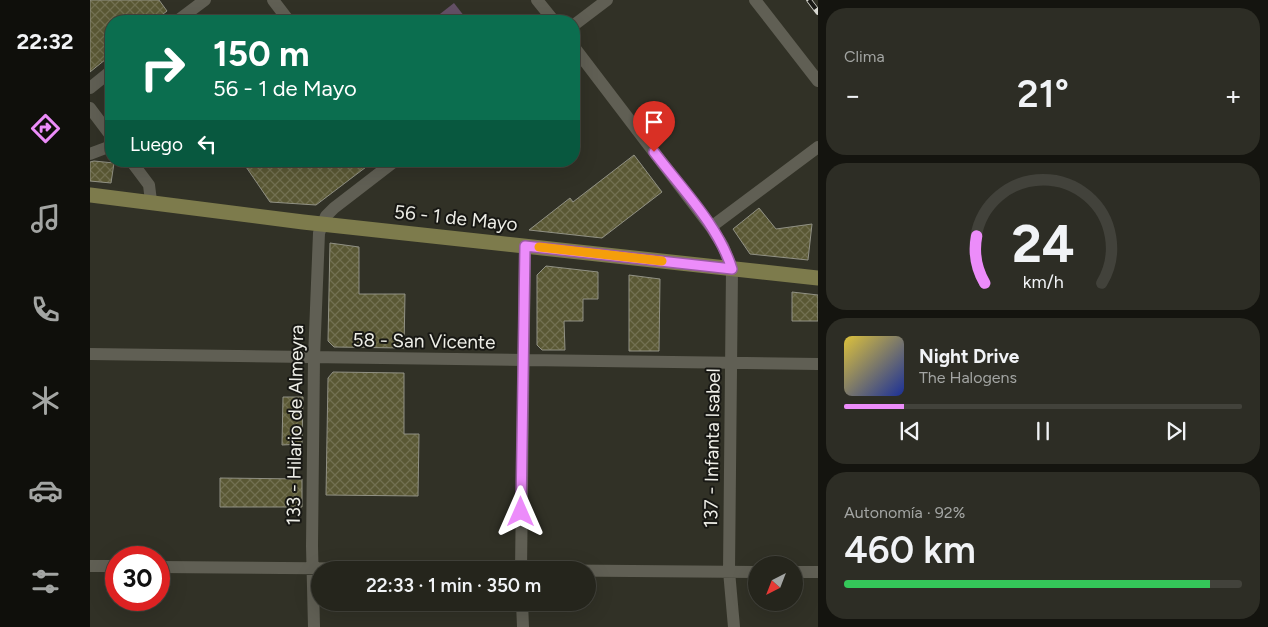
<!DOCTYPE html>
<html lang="es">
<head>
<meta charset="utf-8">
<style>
	:root { --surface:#25251c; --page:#2d2d25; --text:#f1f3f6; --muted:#a3a5a3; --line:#42423b; --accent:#ec8cfa }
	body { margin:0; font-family:Figtree,sans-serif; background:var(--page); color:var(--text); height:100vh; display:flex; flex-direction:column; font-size:19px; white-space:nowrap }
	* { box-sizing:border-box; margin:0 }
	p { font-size:16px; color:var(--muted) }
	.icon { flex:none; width:28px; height:28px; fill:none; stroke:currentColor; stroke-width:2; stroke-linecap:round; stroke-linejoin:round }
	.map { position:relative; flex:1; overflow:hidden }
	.sheet { display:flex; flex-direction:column; gap:8px; padding:8px; background:#14140f; width:450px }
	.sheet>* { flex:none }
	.guide { position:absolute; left:15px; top:15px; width:475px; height:152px; border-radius:20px; box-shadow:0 5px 20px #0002,0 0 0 1px var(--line); background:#0b6e4f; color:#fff; overflow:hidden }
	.needle { width:32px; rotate:222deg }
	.tools { position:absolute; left:658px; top:556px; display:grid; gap:10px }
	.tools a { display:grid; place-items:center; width:55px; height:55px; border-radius:50%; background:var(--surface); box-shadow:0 5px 20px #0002,0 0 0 1px var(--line); font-size:25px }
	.speed { position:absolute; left:15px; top:546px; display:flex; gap:10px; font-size:25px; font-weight:700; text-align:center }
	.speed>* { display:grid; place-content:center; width:65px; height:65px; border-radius:50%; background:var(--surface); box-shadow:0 5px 20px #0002,0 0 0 1px var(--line); line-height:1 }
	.speed .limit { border:8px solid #d22; background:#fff; color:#111 }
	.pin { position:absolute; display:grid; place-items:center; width:42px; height:42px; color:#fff; margin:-51px -21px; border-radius:50% 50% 50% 0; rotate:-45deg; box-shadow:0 0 5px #0007 }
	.pin .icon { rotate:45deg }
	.me { position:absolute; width:55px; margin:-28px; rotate:0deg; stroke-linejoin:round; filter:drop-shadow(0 0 4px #0008) }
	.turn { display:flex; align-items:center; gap:18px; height:105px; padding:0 25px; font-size:22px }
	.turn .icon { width:65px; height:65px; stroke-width:2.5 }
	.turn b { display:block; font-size:35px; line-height:42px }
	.then { display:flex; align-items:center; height:48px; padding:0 25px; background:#0003; gap:10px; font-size:19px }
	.big { font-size:38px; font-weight:600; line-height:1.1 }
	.sheet .card { flex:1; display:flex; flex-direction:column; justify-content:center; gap:8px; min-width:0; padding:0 18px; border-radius:20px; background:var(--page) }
	.sheet .dial { align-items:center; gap:0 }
	.dial svg { height:130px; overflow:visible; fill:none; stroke:var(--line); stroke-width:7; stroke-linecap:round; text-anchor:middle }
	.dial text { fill:var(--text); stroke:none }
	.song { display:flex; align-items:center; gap:15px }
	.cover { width:60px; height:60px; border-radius:8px; background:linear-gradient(135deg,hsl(50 70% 55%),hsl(230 70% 35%)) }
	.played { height:5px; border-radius:2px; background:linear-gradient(90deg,var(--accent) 15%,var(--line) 15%) }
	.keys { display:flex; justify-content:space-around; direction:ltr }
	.heat { display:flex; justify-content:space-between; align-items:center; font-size:28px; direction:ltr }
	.charge { height:8px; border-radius:4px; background:linear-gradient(90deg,#34c759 92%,var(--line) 0) }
	.trip { position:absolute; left:221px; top:561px; width:285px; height:50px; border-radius:25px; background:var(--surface); box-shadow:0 5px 20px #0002,0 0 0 1px var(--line); font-weight:600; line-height:50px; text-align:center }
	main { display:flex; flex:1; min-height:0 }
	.tabs { display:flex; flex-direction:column; width:90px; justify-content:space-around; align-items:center; background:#0f0f0b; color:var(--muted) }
	.tabs .icon { width:35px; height:35px }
	.tabs .on { color:var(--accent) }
	.tabs b { font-size:22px; color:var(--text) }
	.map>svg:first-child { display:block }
	.green { fill:#645066 }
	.building { fill:url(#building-cross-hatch); stroke:#919184 }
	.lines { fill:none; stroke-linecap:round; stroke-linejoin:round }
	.minor { stroke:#605f54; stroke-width:12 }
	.major { stroke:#7d7b4c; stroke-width:15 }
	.rail-casing { stroke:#d8d8d1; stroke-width:5.5 }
	.rail { stroke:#181814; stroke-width:4; stroke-dasharray:11; stroke-linecap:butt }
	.route-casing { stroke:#995ba2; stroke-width:12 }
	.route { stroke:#ec8cfa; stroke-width:9 }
	.slow { stroke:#f59e0b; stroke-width:9 }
	.labels { text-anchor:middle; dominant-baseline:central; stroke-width:4; stroke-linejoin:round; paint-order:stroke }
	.street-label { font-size:19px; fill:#eeeee7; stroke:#181814 }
</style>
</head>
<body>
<main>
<nav class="tabs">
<b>22:32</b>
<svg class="icon on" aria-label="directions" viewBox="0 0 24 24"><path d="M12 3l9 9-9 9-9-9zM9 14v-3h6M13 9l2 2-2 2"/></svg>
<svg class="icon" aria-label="music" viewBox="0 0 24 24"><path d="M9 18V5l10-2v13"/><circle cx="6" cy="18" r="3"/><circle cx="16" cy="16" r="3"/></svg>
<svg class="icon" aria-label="phone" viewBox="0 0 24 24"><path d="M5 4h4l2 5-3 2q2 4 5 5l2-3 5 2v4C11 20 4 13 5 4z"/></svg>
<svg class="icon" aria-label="climate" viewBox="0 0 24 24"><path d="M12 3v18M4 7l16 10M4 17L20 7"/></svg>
<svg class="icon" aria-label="car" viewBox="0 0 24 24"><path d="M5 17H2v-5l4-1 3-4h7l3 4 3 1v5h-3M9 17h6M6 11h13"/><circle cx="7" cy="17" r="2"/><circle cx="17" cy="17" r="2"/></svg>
<svg class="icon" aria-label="filters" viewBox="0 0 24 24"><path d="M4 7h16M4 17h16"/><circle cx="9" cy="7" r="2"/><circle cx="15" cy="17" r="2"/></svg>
</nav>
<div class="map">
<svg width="728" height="627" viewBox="0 0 728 627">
	<defs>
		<pattern id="building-cross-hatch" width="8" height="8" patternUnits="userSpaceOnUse" patternTransform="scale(1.25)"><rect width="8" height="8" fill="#5a5834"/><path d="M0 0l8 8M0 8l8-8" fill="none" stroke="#727051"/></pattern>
	</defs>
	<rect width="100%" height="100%" fill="#313126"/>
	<!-- green -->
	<path class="green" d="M364,3l14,18h-37z"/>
	<!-- building -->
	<path class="building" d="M0,0h69l8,11 -13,10h-43v34l-21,17z
		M544,155l28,37 -60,46 -73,-8 41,-32 3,4z
		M4,161l20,2 -3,20 -21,-2v-19z
		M152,161h132l-58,44 -46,-3z
		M669,208l17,21 36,-5 -4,36 -58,-6 -17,-25z
		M240,243l29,4v47h46l-1,54 -70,-1 -6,-6z
		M456,266l52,6v27h-15v22h-19l1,29h-23l-5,-5v-70z
		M539,275l31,4 -1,72h-30z
		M702,292l26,3v26h-26z
		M243,372l71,1v61h15l-1,62 -92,-1 2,-117z
		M193,397h20l-1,47 -20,1z
		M130,478l82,1v28h-82z"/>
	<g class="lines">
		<!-- minor -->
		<path class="minor" d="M183,0l16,21
			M447,0l17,21
			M665,0l63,81
			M87,21l28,-21
			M484,25l33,-25
			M484,47l137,180 12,19 9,23 -3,302 5,56
			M0,88l21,-17
			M0,108l21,28
			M0,154l21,-8
			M41,161l18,24 2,16
			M621,227l107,-80
			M0,354l728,10
			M0,566h26
			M69,567l597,5
			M431,570l4,-324
			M704,572h24
			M432,602l1,25
			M224,627l-2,-81 2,-188 5,-125 7,-17 8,-8 61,-47"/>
		<!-- major -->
		<path class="major" d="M0,195l213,27 515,56"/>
		<defs>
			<path id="rail" d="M719,0l9,12"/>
		</defs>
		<!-- rail casing -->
		<use href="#rail" class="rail-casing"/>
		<!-- rail -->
		<use href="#rail" class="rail"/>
	</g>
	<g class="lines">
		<defs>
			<path id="route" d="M431,512l4,-266 207,23c-14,-44 -50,-80 -78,-117"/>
		</defs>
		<!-- route casing -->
		<use href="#route" class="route-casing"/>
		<!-- route -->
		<use href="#route" class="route"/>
		<!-- slow -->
		<path class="slow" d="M449,247l123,14"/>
	</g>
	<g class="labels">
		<!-- street labels -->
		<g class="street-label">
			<text transform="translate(366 218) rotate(6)">56 - 1 de Mayo</text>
			<text transform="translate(334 341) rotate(1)">58 - San Vicente</text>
			<text transform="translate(205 425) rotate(-89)">133 - Hilario de Almeyra</text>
			<text transform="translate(622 448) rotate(-89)">137 - Infanta Isabel</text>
		</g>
	</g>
</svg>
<div class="tools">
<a><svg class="needle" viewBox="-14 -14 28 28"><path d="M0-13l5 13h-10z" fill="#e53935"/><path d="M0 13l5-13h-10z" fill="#a3a5a3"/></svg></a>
</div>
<div class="speed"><div class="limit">30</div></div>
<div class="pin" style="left:564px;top:152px;background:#d93025"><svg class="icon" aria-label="arrive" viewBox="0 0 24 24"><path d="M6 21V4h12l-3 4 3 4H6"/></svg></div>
<svg class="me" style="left:431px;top:512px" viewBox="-20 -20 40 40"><path d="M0-17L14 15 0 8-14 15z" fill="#ec8cfa" stroke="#fff" stroke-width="4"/></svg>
<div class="trip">22:33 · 1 min · 350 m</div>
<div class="guide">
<div class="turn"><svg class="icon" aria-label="right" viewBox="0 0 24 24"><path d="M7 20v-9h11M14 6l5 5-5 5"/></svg><div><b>150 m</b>56 - 1 de Mayo</div></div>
<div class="then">Luego<svg class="icon" aria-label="left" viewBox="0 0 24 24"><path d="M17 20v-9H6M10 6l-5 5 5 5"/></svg></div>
</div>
</div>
<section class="sheet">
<div class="card"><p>Clima</p>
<div class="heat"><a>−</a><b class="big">21°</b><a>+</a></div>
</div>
<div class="card dial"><svg viewBox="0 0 100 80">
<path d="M14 69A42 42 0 1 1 86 69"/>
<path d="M14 69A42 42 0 0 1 9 40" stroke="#ec8cfa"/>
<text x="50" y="56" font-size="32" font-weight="700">24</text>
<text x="50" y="72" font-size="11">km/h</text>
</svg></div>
<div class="card">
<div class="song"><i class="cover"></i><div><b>Night Drive</b><p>The Halogens</p></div></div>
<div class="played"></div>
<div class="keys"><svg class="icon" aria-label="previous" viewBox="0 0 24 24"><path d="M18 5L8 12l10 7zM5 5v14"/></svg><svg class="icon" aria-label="pause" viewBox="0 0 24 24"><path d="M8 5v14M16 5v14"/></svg><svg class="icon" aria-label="next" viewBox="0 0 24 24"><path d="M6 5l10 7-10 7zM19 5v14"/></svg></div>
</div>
<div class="card"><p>Autonomía · 92%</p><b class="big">460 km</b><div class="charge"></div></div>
</section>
</main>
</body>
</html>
